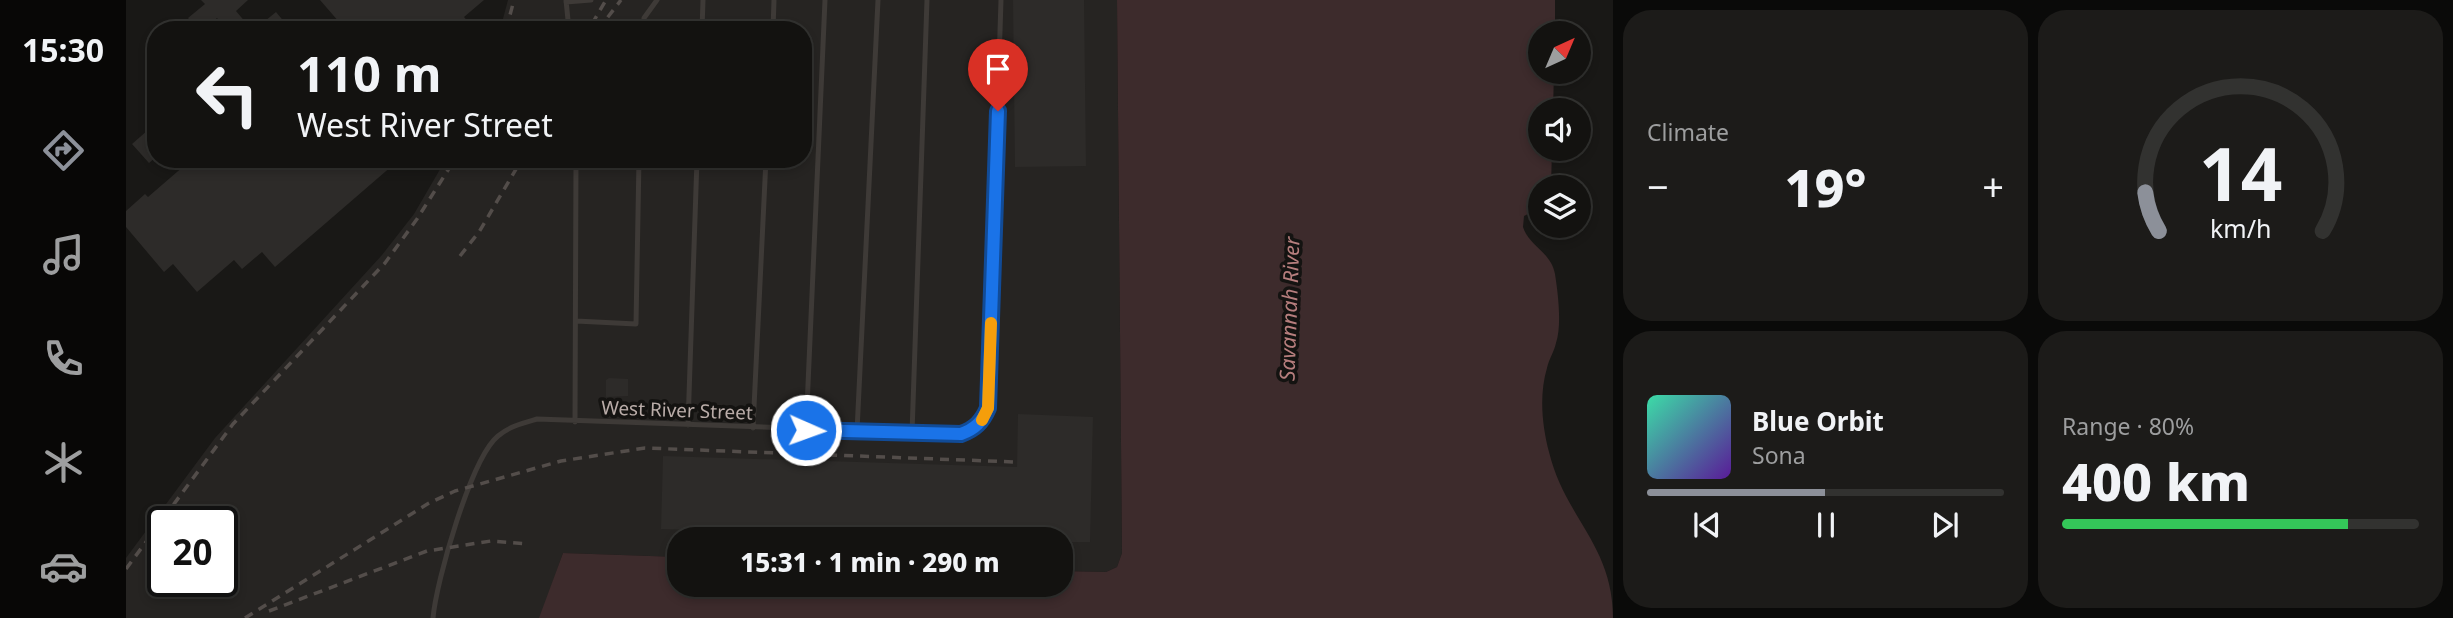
<!DOCTYPE html>
<html lang="en">
<head>
<meta charset="utf-8">
<style>
	:root { --surface:#131210; --page:#1c1b19; --text:#f1f3f6; --muted:#9d9e9f; --line:#323230; --accent:#8c9099 }
	body { margin:0; font-family:"Noto Sans",sans-serif; background:var(--page); color:var(--text); height:100vh; display:flex; flex-direction:column; font-size:26px; white-space:nowrap }
	* { box-sizing:border-box; margin:0 }
	p { font-size:23px; color:var(--muted) }
	.icon { flex:none; width:38px; height:38px; fill:none; stroke:currentColor; stroke-width:2; stroke-linecap:round; stroke-linejoin:round }
	.map { position:relative; flex:1; overflow:hidden }
	.side { display:flex; flex-direction:column; gap:10px; padding:10px; background:#0a0a09; width:840px }
	.side>* { flex:none }
	.banner { position:absolute; left:21px; top:21px; width:665px; height:147px; border-radius:28px; box-shadow:0 4px 10px #0003,0 0 0 2px var(--line); background:#131210; color:var(--text); overflow:hidden }
	.needle { width:46px; rotate:44deg }
	.controls { position:absolute; left:1402px; top:21px; display:grid; gap:14px }
	.controls a { display:grid; place-items:center; width:63px; height:63px; border-radius:50%; background:var(--surface); box-shadow:0 4px 10px #0003,0 0 0 2px var(--line); font-size:35px }
	.speed { position:absolute; left:21px; top:506px; display:flex; gap:14px; font-size:35px; font-weight:700; text-align:center }
	.speed>* { display:grid; place-content:center; width:91px; height:91px; border-radius:50%; background:var(--surface); box-shadow:0 4px 10px #0003,0 0 0 2px var(--line); line-height:1 }
	.speed .limit { border:4px solid #111; border-radius:10px; background:#fff; color:#111 }
	.pin { position:absolute; display:grid; place-items:center; width:60px; height:60px; color:#fff; margin:-72px -30px; border-radius:50% 50% 50% 0; rotate:-45deg; box-shadow:0 0 7px #0007 }
	.pin .icon { rotate:45deg }
	.me { position:absolute; width:77px; margin:-38px; rotate:92deg; stroke-linejoin:round; filter:drop-shadow(0 0 5px #0008) }
	.turn { display:flex; align-items:center; gap:24px; height:147px; padding:0 35px; font-size:32px }
	.turn .icon { width:91px; height:91px; stroke-width:2.5 }
	.turn b { display:block; font-size:49px; line-height:60px }
	.big { font-size:52px; font-weight:800; line-height:1.1 }
	.side .tile { flex:1; display:flex; flex-direction:column; justify-content:center; gap:10px; min-width:0; padding:0 24px; border-radius:28px; background:var(--page) }
	.side .dial { align-items:center; gap:0 }
	.dial svg { height:182px; overflow:visible; fill:none; stroke:var(--line); stroke-width:7; stroke-linecap:round; text-anchor:middle }
	.dial text { fill:var(--text); stroke:none }
	.song { display:flex; align-items:center; gap:21px }
	.cover { width:84px; height:84px; border-radius:10px; background:linear-gradient(135deg,hsl(160 70% 55%),hsl(270 70% 35%)) }
	.played { height:7px; border-radius:4px; background:linear-gradient(90deg,var(--accent) 50%,var(--line) 50%) }
	.keys { display:flex; justify-content:space-around; direction:ltr }
	.heat { display:flex; justify-content:space-between; align-items:center; font-size:38px; direction:ltr }
	.charge { height:10px; border-radius:5px; background:linear-gradient(90deg,#34c759 80%,var(--line) 0) }
	.side .tiles { flex:1; display:grid; gap:10px; grid-template-columns:repeat(2,1fr) }
	.trip { position:absolute; left:541px; top:527px; width:406px; height:70px; border-radius:28px; background:var(--surface); box-shadow:0 4px 10px #0003,0 0 0 2px var(--line); font-weight:800; line-height:70px; text-align:center }
	main { display:flex; flex:1; min-height:0 }
	.dock { display:flex; flex-direction:column; width:126px; justify-content:space-around; align-items:center; background:#080706; color:var(--muted) }
	.dock .icon { width:49px; height:49px }
	.dock .current { color:var(--accent) }
	.dock b { font-size:32px; color:var(--text) }
	.map>svg:first-child { display:block }
	.built { fill:#262422; fill-rule:evenodd }
	.water { fill:#3d2b2c }
	.building { fill:#2d2b29 }
	.lines { fill:none; stroke-linecap:round; stroke-linejoin:round }
	.service { stroke:#3e3a37; stroke-width:5 }
	.rail { stroke:#534d4a; stroke-width:3.5; stroke-dasharray:9 7; stroke-linecap:butt }
	.route-casing { stroke:#114b97; stroke-width:18 }
	.route { stroke:#1a73e8; stroke-width:12 }
	.slow { stroke:#f59e0b; stroke-width:12 }
	.labels { text-anchor:middle; dominant-baseline:central; stroke-width:7; stroke-linejoin:round; paint-order:stroke }
	.street-label { font-size:19px; fill:#b9aca8; stroke:#141311 }
	.water-label { font-size:21px; font-style:italic; fill:#b67e7d; stroke:#141311 }
</style>
</head>
<body>
<main>
<nav class="dock">
<b>15:30</b>
<svg class="icon current" aria-label="directions" viewBox="0 0 24 24"><path d="M12 3l9 9-9 9-9-9zM9 14v-3h6M13 9l2 2-2 2"/></svg>
<svg class="icon" aria-label="music" viewBox="0 0 24 24"><path d="M9 18V5l10-2v13"/><circle cx="6" cy="18" r="3"/><circle cx="16" cy="16" r="3"/></svg>
<svg class="icon" aria-label="phone" viewBox="0 0 24 24"><path d="M5 4h4l2 5-3 2q2 4 5 5l2-3 5 2v4C11 20 4 13 5 4z"/></svg>
<svg class="icon" aria-label="climate" viewBox="0 0 24 24"><path d="M12 3v18M4 7l16 10M4 17L20 7"/></svg>
<svg class="icon" aria-label="car" viewBox="0 0 24 24"><path d="M5 17H2v-5l4-1 3-4h7l3 4 3 1v5h-3M9 17h6M6 11h13"/><circle cx="7" cy="17" r="2"/><circle cx="17" cy="17" r="2"/></svg>
</nav>
<div class="map">
<svg width="1487" height="618" viewBox="0 0 1487 618">
	<rect width="100%" height="100%" fill="#191816"/>
	<!-- built -->
	<path class="built" d="M382,0h609l5,553 -5,14 -11,5 -45,-1 -1,-32h-381v18l-116,-4 -23,65h-414v-60l89,-120 167,-183 32,-41 32,-55h357v-129h-303zM37,522h59v59h-59z"/>
	<!-- water -->
	<path class="water" d="M991,0h438v33h-15v39h14l-1,38h-13v39h12l-1,38h-11v21l-16,8 -1,11c6,19 28,25 32,47 3,19 7,51 1,69 -2,9 -7,16 -9,25 -8,27 -5,57 2,84 16,66 64,93 64,166h-1074l24,-65 116,4v27h381l1,-13 45,1 11,-5 5,-14z"/>
	<!-- building -->
	<path class="building" d="M75,0h47l-12,11 16,19h-25l-10,-12 -13,12h-6l-10,-12 17,-14z
		M194,0h164l-20,17 11,13h-129z
		M887,0h71l2,166 -71,1z
		M150,12l15,18h-37z
		M30,123v34l-7,6 -17,-19z
		M66,159h208l-125,108 -13,-15 -20,17 -8,-9 -37,32 -24,-28 -9,8 -38,-45v-16l19,-17 3,3z
		M483,378l19,1v17l-22,1v-17z
		M892,414l75,3 -3,125h-30v-3l-399,-10 2,-73 354,11z"/>
	<g class="lines">
		<!-- service -->
		<path class="service" d="M440,0l3,30
			M440,2l25,-2
			M518,30v-12l13,-18
			M576,30l1,-30
			M647,30l1,-30
			M450,321l60,3 3,-165
			M449,422l1,-263
			M562,425l9,-266
			M627,428l13,-269
			M680,430l19,-430
			M731,431l21,-431
			M786,433l15,-433
			M307,618c3,-36 38,-160 65,-182 12,-10 25,-13 39,-17l424,15c14,-5 21,-13 27,-26l13,-408"/>
		<!-- rail -->
		<path class="rail" d="M466,24l14,-24
			M380,30l8,-30
			M472,30l23,-30
			M334,256l19,-24 43,-73
			M0,569l107,-145 152,-161 32,-44 38,-60
			M143,611l158,-60 64,-10 37,3
			M119,618l184,-115 26,-12 106,-30 84,-13 371,14"/>
	</g>
	<g class="lines">
		<defs>
			<path id="route" d="M680,430l155,4c14,-5 21,-12 27,-26l10,-297"/>
		</defs>
		<!-- route casing -->
		<use href="#route" class="route-casing"/>
		<!-- route -->
		<use href="#route" class="route"/>
		<!-- slow -->
		<path class="slow" d="M856,420l6,-12 3,-85"/>
	</g>
	<g class="labels">
		<!-- street labels -->
		<g class="street-label">
			<text transform="translate(551 410) rotate(2)">West River Street</text>
		</g>
		<!-- water labels -->
		<g class="water-label">
			<text transform="translate(1163 309) rotate(-88)">Savannah River</text>
		</g>
	</g>
</svg>
<div class="controls">
<a><svg class="needle" viewBox="-14 -14 28 28"><path d="M0-13l5 13h-10z" fill="#e53935"/><path d="M0 13l5-13h-10z" fill="#9d9e9f"/></svg></a>
<a><svg class="icon" aria-label="sound" viewBox="0 0 24 24"><path d="M4 9h4l5-4v14l-5-4H4zM17 9q2 3 0 6"/></svg></a>
<a><svg class="icon" aria-label="layers" viewBox="0 0 24 24"><path d="M12 4l9 5-9 5-9-5zM3 14l9 5 9-5"/></svg></a>
</div>
<div class="speed"><div class="limit">20</div></div>
<div class="pin" style="left:872px;top:111px;background:#d93025"><svg class="icon" aria-label="arrive" viewBox="0 0 24 24"><path d="M6 21V4h12l-3 4 3 4H6"/></svg></div>
<svg class="me" style="left:680px;top:430px" viewBox="-20 -20 40 40"><circle r="17" fill="#1a73e8" stroke="#fff" stroke-width="3"/><path d="M0-11L8 9 0 5-8 9z" fill="#fff"/></svg>
<div class="trip">15:31 · 1 min · 290 m</div>
<div class="banner">
<div class="turn"><svg class="icon" aria-label="left" viewBox="0 0 24 24"><path d="M17 20v-9H6M10 6l-5 5 5 5"/></svg><div><b>110 m</b>West River Street</div></div>
</div>
</div>
<section class="side">
<div class="tiles">
<div class="tile"><p>Climate</p>
<div class="heat"><a>−</a><b class="big">19°</b><a>+</a></div>
</div>
<div class="tile dial"><svg viewBox="0 0 100 80">
<path d="M14 69A42 42 0 1 1 86 69"/>
<path d="M14 69A42 42 0 0 1 8 52" stroke="#8c9099"/>
<text x="50" y="56" font-size="32" font-weight="700">14</text>
<text x="50" y="72" font-size="11">km/h</text>
</svg></div>
<div class="tile">
<div class="song"><i class="cover"></i><div><b>Blue Orbit</b><p>Sona</p></div></div>
<div class="played"></div>
<div class="keys"><svg class="icon" aria-label="previous" viewBox="0 0 24 24"><path d="M18 5L8 12l10 7zM5 5v14"/></svg><svg class="icon" aria-label="pause" viewBox="0 0 24 24"><path d="M8 5v14M16 5v14"/></svg><svg class="icon" aria-label="next" viewBox="0 0 24 24"><path d="M6 5l10 7-10 7zM19 5v14"/></svg></div>
</div>
<div class="tile"><p>Range · 80%</p><b class="big">400 km</b><div class="charge"></div></div>
</div>
</section>
</main>
</body>
</html>
